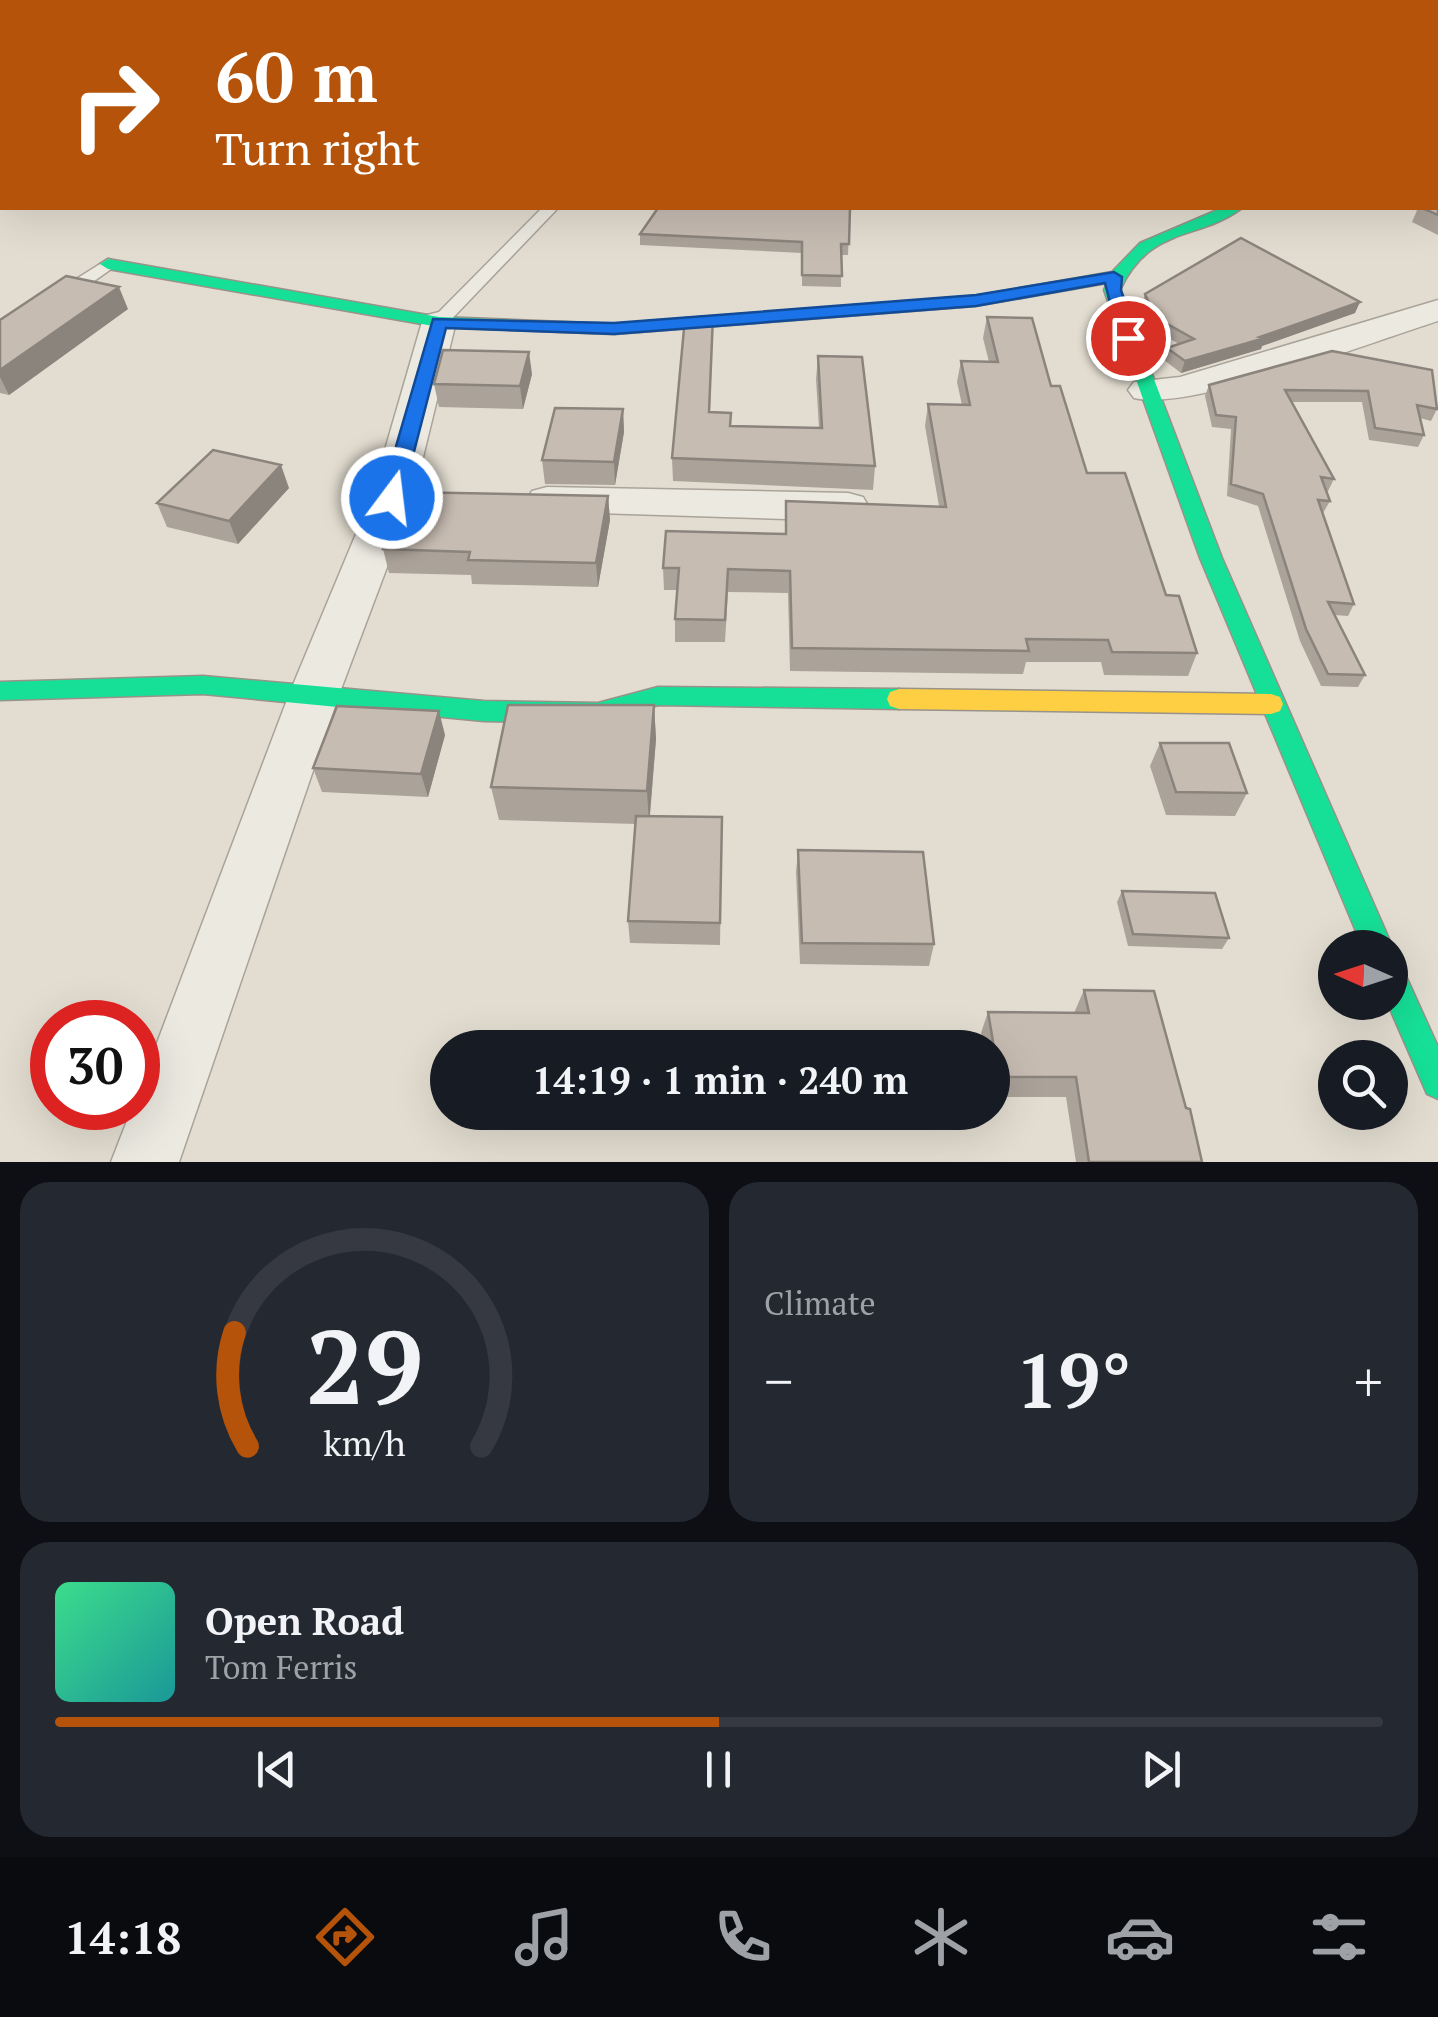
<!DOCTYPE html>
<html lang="en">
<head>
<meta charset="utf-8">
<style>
	:root { --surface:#171b24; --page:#242831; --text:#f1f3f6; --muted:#9ea1a6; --line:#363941; --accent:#b45309 }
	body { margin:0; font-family:"PT Serif",serif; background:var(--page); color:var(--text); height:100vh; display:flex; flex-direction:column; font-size:38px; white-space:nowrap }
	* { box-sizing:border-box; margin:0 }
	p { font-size:32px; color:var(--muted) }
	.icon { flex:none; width:55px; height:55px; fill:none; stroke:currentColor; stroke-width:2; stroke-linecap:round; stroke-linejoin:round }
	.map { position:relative; height:1162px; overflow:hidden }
	.panel { display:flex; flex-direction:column; gap:20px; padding:20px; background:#0d0f14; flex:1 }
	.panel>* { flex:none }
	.guide { position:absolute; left:0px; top:0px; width:1440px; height:210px; box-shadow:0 10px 40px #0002; background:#b45309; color:#fff; overflow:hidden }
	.needle { width:65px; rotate:273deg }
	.controls { position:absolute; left:1318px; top:930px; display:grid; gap:20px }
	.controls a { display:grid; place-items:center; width:90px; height:90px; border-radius:50%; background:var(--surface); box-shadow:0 10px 40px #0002; font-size:50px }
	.speed { position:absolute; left:30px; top:1000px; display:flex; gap:20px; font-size:50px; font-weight:700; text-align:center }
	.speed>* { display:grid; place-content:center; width:130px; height:130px; border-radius:50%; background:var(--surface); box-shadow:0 10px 40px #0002; line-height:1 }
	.speed .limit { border:15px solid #d22; background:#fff; color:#111 }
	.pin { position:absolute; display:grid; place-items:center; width:85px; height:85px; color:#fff; margin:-42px; border:5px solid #fff; border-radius:50%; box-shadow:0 2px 10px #0007 }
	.me { position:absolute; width:110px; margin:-55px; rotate:15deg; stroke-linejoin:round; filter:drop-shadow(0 0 8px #0008) }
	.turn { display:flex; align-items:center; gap:35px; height:210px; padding:0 50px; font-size:45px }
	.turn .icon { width:130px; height:130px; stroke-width:2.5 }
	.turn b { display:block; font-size:70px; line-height:85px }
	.big { font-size:75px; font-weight:700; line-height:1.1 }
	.panel .widget { flex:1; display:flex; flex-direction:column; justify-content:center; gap:15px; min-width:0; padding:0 35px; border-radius:30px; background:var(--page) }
	.panel .dial { align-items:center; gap:0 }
	.dial svg { height:260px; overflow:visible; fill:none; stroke:var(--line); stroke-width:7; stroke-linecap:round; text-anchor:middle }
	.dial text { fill:var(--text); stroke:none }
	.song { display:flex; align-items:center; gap:30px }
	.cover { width:120px; height:120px; border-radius:15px; background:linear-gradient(135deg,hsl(150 70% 55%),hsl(180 70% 35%)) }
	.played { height:10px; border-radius:5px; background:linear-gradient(90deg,var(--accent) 50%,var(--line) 50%) }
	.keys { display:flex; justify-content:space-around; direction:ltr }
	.heat { display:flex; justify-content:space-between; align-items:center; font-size:55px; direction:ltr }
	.panel .tiles { flex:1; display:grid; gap:20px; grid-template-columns:1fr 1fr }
	.widget:last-child { grid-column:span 2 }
	.trip { position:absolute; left:430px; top:1030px; width:580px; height:100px; border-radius:50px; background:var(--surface); box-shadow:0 10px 40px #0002; font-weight:700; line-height:100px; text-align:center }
	.dock { display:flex; height:160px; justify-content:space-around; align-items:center; background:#090b0e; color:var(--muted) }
	.dock .icon { width:70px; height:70px }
	.dock .on { color:var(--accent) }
	.dock b { font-size:45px; color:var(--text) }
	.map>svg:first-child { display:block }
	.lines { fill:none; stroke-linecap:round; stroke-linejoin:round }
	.lane-casing { stroke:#a9a399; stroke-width:3 }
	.street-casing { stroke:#a9a399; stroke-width:3 }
	.fast-casing { stroke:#999289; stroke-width:3 }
	.slow-casing { stroke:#999289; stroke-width:3 }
	.lane { fill:#ece9e1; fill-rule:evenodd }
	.street { fill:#ece9e1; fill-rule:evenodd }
	.fast { fill:#16e098; fill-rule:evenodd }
	.slow { fill:#ffcf43; fill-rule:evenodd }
	.wall { fill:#aba299 }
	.shaded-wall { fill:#8b847d }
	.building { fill:#c7bcb2; stroke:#8b847d; stroke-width:2.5 }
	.route { fill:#1a73e8; stroke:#114b97; stroke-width:2.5 }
</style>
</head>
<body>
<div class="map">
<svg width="1438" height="1162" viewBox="0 0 1438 1162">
	<rect width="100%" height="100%" fill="#e3ddd1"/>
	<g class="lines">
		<defs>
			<path id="lane" d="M542,208h16l-113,118h-12v-8z
				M108,259l6,2v6l-48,34h-12v-8z"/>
			<path id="street" d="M1438,300v21c-64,20 -248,91 -304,77l-6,-8 6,-8 46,-5z
				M439,312l12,3 5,7 -43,176 -73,194 -161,470h-68l21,-54h6v-15l152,-401 81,-194 51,-176 5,-7z
				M547,487l301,6 15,4 6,10 -6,10 -15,4 -316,-10 -6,-10 6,-10z"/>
			<path id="fast" d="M1222,208h20c-44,33 -92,17 -122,82l102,268 171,390 -3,6v-6h-27l-163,-390 -96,-268 3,-7 -132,23 -361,28 -175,-7 -331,-58 -8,-5 8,-5 331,58 175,7 361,-28 137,-24 28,-29z
				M203,676l281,25 114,2 60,-16 241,2 9,3 3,7 -3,7 -9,3 -241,-4 -60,18 -114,-2 -281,-27 -203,6v-18z
				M1390,961l11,4 37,82v52l-11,-5 -40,-92h3z"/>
			<path id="slow" d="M899,689l372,5 9,3 3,7 -3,7 -9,3 -372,-5 -9,-3 -3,-7 3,-7z"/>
		</defs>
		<!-- lane casing -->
		<use href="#lane" class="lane-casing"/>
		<!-- street casing -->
		<use href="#street" class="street-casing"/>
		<!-- fast casing -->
		<use href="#fast" class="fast-casing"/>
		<!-- slow casing -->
		<use href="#slow" class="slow-casing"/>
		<!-- lane -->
		<use href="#lane" class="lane"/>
		<!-- street -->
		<use href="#street" class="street"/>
		<!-- fast -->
		<use href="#fast" class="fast"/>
		<!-- slow -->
		<use href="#slow" class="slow"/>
	</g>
	<!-- wall -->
	<path class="wall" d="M1438,200v35l-26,-13 6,-14h20z
		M850,208l-2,47h-7v32l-39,-1v-33l-162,-8v-11z
		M1145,294l210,19 -93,33 -1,3 -80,24 -17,-13 3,-12 12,-4 -28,-16 -9,-23z
		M128,309l-119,86 -9,-2v-73z
		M713,316l-3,96 21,14 88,2 -3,-49 2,-23 57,110 -2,24 -200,-9 -1,-23z
		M987,317l64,69 36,87 79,122 31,58 -9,23 -84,-1 -3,-13h-75l-3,12 -233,-3 -2,-78 -60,-1 -3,50h-50v-23l2,-29h-13l-1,-22 122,-34 1,-33 153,5 -14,-80 3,-22 34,1 -5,-23 4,-21 28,1 -6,-24z
		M1332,351l105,58 -6,12 -11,-3 4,17 -6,12 -49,-7 -7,-38h-70l42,77 -6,12h-2l4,10 -7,12 31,91 -6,12 -13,-1 30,60 -7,12 -37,-1 -21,-45 -42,-135 -31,-10 4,-67 -19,-2 -7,-31 4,-11z
		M532,374l-9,35 -84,-2 -5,-23z
		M623,409l1,23 -9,53 -70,-1 -3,-24z
		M289,488l-51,56 -71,-17 -10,-24z
		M608,496l2,24 -12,67 -126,-3 -1,-9 -82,-2 -6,-24z
		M654,705l2,34 -6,77 72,1 -2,128 -90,-2 -2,-22 8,-97 -137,-4 -8,-33z
		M445,735l-17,62 -106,-5 -9,-24z
		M1160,743l87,50 -12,23 -69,-1 -16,-49z
		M798,850l136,94 -5,22 -129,-2 -4,-92z
		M1122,891l107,47 -7,11 -94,-3 -11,-44z
		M1084,990l102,118 16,54h-126l-10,-65h-74v-49h-8l-3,-15 7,-21 86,1z"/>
	<!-- shaded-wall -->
	<path class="shaded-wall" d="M119,287l9,22 -119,86 -9,-18v-7z
		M1360,302l-5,11 -93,33 -1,3 -80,24 4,-12z
		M529,352l3,22 -9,35 -3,-23z
		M623,409l1,23 -9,53 -1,-23z
		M281,465l8,23 -51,56 -9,-23z
		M608,496l2,24 -12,67 -2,-24z
		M654,705l2,34 -7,85 -2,-33z
		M439,711l6,24 -17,62 -7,-23z"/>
	<!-- building -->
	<path class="building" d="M654,0h28l2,2h-33z
		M1263,0l37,2 1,-2h38l13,2h-90z
		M1438,200v15l-16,-7h16z
		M658,208h192l-1,36h-8l1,32 -40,-1v-33l-162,-8z
		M1241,238l119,64 -100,35 5,1 -80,23 -18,-13 27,-9 -39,-22 -10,-23z
		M66,276l53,11 -119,83v-50z
		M713,316l-4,96 22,1 -1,13 92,2 -4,-72 44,1 13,109 -203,-8 13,-140z
		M987,317l45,1 19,68h9l27,87h38l41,122 13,1 18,57 -85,-1 -4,-12 -82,-1 3,12 -237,-3 -2,-77 -62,-2 -3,51 -50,-1 4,-51h-16l3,-37 120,3v-33l160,6 -18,-103 42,1 -9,-44 37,1z
		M443,350l86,2 -9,34 -86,-2z
		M1332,351l100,19 5,39 -20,-4 7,30 -49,-7 -7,-37 -83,-1 49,89 -13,-2 9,24 -12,-1 36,104 -26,-2 37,73 -37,-1 -22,-45 -43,-135 -32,-10 5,-67 -20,-2 -7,-30z
		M555,408l68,1 -9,53 -72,-2z
		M213,450l68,15 -52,56 -72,-18z
		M405,492l203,4 -12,67 -128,-3 2,-8 -87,-3z
		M508,705h146l-7,86 -156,-4z
		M337,706l102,5 -18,63 -108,-6z
		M1160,743h69l18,50 -71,-1z
		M636,816l86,1 -2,106 -92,-2z
		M798,850l125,2 11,92 -132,-1z
		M1122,891l93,2 14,45 -96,-4z
		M1084,990l70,1 32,117 4,1 12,53h-113l-13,-85h-77l-11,-65 101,1z"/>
	<!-- route -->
	<path class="route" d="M1114,272l8,5 -1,13 16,48 -9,5 -9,-5 -14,-55 -129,23 -362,28 -168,-6 -44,170 -10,7 -11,-7 52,-179 181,4 362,-28z"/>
</svg>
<div class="controls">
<a><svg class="needle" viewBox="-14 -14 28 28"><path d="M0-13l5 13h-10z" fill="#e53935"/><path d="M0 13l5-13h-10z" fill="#9ea1a6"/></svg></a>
<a><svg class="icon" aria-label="search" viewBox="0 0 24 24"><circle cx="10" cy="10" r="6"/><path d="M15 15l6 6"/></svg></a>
</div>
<div class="speed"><div class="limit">30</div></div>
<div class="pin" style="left:1128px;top:338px;background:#d93025"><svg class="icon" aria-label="arrive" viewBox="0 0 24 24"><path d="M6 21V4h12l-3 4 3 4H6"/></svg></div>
<svg class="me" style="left:392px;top:498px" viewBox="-20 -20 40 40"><circle r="17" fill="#1a73e8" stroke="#fff" stroke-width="3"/><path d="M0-11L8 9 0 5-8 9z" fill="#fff"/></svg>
<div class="trip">14:19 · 1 min · 240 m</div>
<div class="guide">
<div class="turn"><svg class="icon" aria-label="right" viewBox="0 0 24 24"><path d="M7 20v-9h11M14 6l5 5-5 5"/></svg><div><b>60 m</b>Turn right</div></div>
</div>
</div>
<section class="panel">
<div class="tiles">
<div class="widget dial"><svg viewBox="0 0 100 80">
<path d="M14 69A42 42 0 1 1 86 69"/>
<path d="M14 69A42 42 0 0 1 10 34" stroke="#b45309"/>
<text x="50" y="56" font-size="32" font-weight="700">29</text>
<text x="50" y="72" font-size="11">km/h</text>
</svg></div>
<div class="widget"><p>Climate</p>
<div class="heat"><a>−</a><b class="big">19°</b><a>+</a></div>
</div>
<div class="widget">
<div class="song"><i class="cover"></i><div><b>Open Road</b><p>Tom Ferris</p></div></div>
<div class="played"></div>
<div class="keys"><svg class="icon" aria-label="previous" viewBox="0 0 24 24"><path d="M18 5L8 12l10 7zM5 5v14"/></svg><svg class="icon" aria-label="pause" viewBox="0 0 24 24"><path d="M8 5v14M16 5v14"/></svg><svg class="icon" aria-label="next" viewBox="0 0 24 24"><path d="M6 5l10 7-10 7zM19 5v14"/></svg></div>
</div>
</div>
</section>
<nav class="dock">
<b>14:18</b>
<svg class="icon on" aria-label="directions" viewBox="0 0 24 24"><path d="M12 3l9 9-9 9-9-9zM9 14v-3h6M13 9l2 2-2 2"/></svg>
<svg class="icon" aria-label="music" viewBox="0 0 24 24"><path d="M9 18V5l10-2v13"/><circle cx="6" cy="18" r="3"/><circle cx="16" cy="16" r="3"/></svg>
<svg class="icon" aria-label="phone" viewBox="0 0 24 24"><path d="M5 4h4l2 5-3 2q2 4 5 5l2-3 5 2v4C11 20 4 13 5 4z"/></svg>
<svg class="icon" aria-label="climate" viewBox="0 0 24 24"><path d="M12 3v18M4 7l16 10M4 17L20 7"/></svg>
<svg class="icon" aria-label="car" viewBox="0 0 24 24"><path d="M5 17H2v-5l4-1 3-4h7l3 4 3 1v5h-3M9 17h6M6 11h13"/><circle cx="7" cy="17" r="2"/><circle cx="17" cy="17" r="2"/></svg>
<svg class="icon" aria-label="filters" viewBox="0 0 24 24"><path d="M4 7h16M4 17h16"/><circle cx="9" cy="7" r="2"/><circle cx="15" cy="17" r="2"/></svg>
</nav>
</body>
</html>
